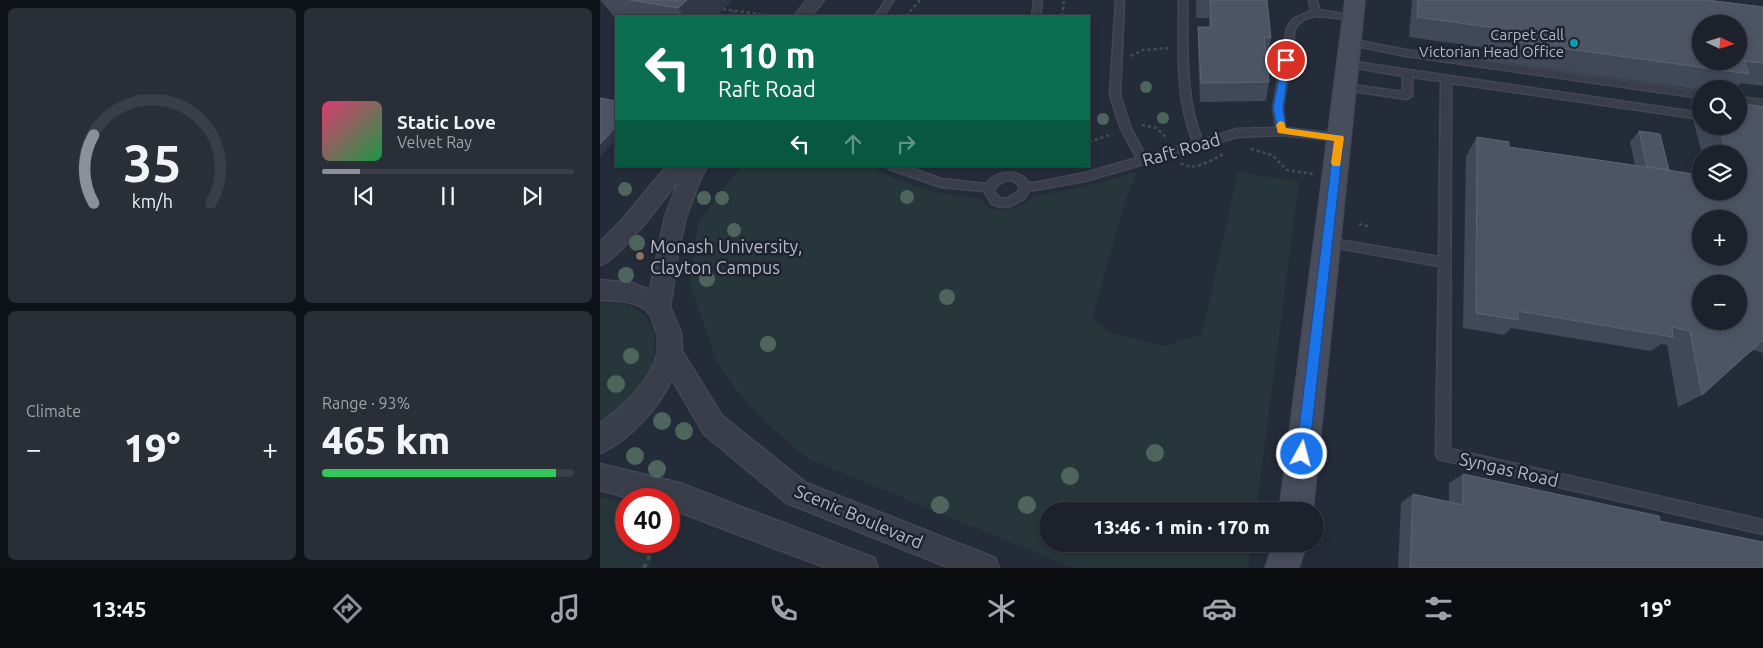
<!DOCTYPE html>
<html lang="en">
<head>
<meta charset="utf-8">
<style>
	:root { --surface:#1c212b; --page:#292e37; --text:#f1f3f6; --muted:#a0a3a9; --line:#3a3e47; --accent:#8c9099 }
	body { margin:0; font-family:Ubuntu,sans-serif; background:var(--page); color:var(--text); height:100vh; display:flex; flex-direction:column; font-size:19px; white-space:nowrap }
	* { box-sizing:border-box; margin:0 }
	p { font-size:16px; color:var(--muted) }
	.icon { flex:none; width:28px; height:28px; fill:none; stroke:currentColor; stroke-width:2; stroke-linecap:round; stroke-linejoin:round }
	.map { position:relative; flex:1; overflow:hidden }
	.sheet { display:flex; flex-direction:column; gap:8px; padding:8px; background:#0f1218; width:600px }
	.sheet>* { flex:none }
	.banner { position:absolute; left:15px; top:15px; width:475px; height:152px; border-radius:0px; box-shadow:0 2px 8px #0003,0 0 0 1px var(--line); background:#0b6e4f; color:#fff; overflow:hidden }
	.needle { width:32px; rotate:94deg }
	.fabs { position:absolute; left:1092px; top:15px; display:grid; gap:10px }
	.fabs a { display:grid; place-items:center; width:55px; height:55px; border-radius:50%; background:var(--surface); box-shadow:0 2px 8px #0003,0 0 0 1px var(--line); font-size:25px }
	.speed { position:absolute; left:15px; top:488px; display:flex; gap:10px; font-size:25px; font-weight:700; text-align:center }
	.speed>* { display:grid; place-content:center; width:65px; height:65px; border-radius:50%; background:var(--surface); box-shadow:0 2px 8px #0003,0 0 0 1px var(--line); line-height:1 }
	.speed .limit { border:8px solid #d22; background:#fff; color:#111 }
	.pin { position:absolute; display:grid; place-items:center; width:42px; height:42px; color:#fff; margin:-21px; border:2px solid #fff; border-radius:50%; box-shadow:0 1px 5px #0007 }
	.me { position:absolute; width:55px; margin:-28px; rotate:7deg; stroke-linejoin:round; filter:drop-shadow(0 0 4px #0008) }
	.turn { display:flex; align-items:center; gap:18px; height:105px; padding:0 20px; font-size:22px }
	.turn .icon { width:65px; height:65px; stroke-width:2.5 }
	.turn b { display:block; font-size:35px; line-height:42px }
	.lanes { display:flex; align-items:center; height:48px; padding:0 20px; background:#0003; justify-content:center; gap:25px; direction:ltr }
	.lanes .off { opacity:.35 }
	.big { font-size:38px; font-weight:800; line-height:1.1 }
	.sheet .widget { flex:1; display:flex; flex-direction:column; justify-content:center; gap:8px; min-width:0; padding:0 18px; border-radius:8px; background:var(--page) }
	.sheet .dial { align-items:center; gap:0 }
	.dial svg { height:130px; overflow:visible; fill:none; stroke:var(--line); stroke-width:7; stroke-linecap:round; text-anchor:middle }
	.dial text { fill:var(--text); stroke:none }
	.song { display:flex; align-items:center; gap:15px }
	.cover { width:60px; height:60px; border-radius:8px; background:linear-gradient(135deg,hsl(340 70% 55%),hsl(140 70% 35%)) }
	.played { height:5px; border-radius:2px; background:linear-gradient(90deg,var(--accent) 15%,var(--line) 15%) }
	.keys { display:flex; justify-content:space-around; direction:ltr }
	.heat { display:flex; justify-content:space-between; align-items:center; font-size:28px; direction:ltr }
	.charge { height:8px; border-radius:4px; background:linear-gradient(90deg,#34c759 93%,var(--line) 0) }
	.sheet .tiles { flex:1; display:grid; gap:8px; grid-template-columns:repeat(2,1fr) }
	.trip { position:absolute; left:439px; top:502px; width:285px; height:50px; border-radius:25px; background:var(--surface); box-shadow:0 2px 8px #0003,0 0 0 1px var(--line); font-weight:800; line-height:50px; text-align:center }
	.dock { display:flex; height:80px; justify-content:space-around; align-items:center; background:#0b0d11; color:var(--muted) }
	.dock .icon { width:35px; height:35px }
	.dock .selected { color:var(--accent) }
	.dock b { font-size:22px; color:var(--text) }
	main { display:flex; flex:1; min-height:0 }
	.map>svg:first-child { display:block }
	.green { fill:#27363a }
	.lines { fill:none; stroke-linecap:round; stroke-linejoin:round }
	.lane-casing { stroke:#424753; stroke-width:3 }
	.street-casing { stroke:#424753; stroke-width:3 }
	.secondary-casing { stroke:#424753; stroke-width:2 }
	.path-far1 { stroke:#404f53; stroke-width:2.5; stroke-dasharray:3 3; stroke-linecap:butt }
	.path { stroke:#404f53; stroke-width:4; stroke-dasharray:4.5 4.5; stroke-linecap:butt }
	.lane { fill:#393e4a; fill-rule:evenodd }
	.street { fill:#393e4a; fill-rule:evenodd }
	.secondary { fill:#474d5c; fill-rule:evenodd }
	.tree { fill:#4d655d }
	.wall { fill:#414858 }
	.shaded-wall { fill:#303747 }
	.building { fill:#4d5464; stroke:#5d6473; fill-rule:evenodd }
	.route { fill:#1a73e8; stroke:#114b97 }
	.slow { fill:#f59e0b }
	.culture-dot { fill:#0f9aa8; stroke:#1e232f; stroke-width:2 }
	.education-dot { fill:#8d6e63; stroke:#1e232f; stroke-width:2 }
	.labels { text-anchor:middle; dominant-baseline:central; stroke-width:5; stroke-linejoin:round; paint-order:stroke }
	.far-poi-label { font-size:15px; fill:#b4b9c5; stroke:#1e232f; text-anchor:end }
	.street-label { font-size:18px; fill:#b4b9c5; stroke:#1e232f }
	.poi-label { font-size:18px; fill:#b4b9c5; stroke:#1e232f; text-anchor:start }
</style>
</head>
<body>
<main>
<section class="sheet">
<div class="tiles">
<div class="widget dial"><svg viewBox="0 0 100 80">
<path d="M14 69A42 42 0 1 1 86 69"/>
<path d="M14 69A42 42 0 0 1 14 27" stroke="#8c9099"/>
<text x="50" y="56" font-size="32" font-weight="700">35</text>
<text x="50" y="72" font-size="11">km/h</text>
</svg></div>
<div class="widget">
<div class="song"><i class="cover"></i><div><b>Static Love</b><p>Velvet Ray</p></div></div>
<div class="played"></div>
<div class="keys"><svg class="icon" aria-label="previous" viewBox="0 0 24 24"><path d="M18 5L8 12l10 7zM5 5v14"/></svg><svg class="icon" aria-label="pause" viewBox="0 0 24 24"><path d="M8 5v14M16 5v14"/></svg><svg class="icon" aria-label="next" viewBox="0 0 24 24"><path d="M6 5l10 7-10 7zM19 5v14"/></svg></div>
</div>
<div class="widget"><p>Climate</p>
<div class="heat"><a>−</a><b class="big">19°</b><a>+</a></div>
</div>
<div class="widget"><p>Range · 93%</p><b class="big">465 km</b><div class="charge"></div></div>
</div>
</section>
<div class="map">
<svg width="1163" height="568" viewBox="0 0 1163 568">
	<rect width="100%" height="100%" fill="#252c39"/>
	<!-- green -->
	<path class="green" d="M141,166h128l24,12 25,9 23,6 40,6 7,8 6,3h14l16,-6 11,-8 48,-9 55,-15 -12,26 -34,121 19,14 53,13 38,-12 36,-162 61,10 -43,329h-208v33h203l-3,24h-175l-266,-110 -37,-32 -34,-36 -19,-29 -27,-76 8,-62z
		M0,303c6,0 13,-1 19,0 47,9 41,57 21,87 -10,15 -27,29 -40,42z
		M0,497l26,7v37h32l-10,27h-48z"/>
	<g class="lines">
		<defs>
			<path id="lane" d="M286,0h8l-11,16h-8z
				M434,0h8l-2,16h-8z
				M516,0h8l-4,95 11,34 15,27 47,-14c-18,-45 -14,-94 -14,-142h8c1,46 -3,96 15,140l35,-11 39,-1 -3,-20 14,-80 6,-9 18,-8 -2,-11h8l2,10 37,6 1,2 -4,3c-20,-3 -44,-12 -58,7l-12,80 2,20 54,6 5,4 -2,3 -61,-6 -44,2 -152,44 -56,10 -5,8 -13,7 -11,1 -8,-3 -8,-13 -43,-4 -52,-18 -1,-3h17l36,13 45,5c11,-14 32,-16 43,-1h5l51,-10 52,-15 -16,-29 -11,-34zM406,180h6l7,5v6l-11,7 -7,1 -7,-7 2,-6z
				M750,39l56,11 295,42v6l-295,-42 -59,-12 -1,-2z
				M748,61l353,52v6l-250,-36 -1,366 313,71v14l-325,-75 -2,-5 3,-188 -112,-20 -4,-1 -1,-3 1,-3 4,-1 112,19 2,-176 -29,-4v19l-5,3 -62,-9 -5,-3 5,-3 58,8v-16l-58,-10v-4z
				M1139,97l24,3v6l-24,-3z"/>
			<path id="street" d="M207,0h17l-13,16h-17z
				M67,166h40l-8,16 -13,35 -8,36 -8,54 11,26 1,18 40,65 84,67 189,75 4,10h-49l-163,-65 -83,-69 -32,-55c-14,29 -42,61 -72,74v-29c28,-21 72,-60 54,-99 -1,-3 -2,-8 -4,-11 -11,-14 -34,-14 -50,-14v-20l31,3 19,7 15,-73 15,-39c-16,21 -58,79 -80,87v-23l22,-22z
				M0,464l79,19 195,75 4,10h-51l-158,-60v-9h-36l-33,-9z"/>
			<path id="secondary" d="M745,0h20l-52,511h-34z
				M673,544h34l-8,24h-34z"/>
		</defs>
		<!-- lane casing -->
		<use href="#lane" class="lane-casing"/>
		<!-- street casing -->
		<use href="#street" class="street-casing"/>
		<!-- secondary casing -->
		<use href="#secondary" class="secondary-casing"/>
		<!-- path-far1 -->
		<path class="path-far1" d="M123,9l49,7
			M128,16l6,-5
			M306,16l14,-16
			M462,16l2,-16
			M531,56l12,-6 25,-2
			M542,125l14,3 11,10
			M489,142l23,-8
			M651,149l21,6 15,15 26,4
			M581,163c11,10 32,-4 43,-9
			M351,167l22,-1
			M759,224l12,3"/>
		<!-- path -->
		<path class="path" d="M44,568l12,-27"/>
		<!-- lane -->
		<use href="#lane" class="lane"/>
		<!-- street -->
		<use href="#street" class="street"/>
		<!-- secondary -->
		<use href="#secondary" class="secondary"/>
	</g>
	<!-- trees -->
	<g class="tree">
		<circle cx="546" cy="87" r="6"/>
		<circle cx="563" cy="118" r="6"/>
		<circle cx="503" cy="119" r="6"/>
		<circle cx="25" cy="189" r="7"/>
		<circle cx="307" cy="197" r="7"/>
		<circle cx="104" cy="198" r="7"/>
		<circle cx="122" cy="198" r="7"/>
		<circle cx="134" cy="230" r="7"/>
		<circle cx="37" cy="243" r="8"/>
		<circle cx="26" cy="275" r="8"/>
		<circle cx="107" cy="279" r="8"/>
		<circle cx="347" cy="297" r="8"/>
		<circle cx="168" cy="344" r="8"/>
		<circle cx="31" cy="356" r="8"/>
		<circle cx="16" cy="384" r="9"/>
		<circle cx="62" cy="421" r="9"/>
		<circle cx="84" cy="431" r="9"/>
		<circle cx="555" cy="453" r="9"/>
		<circle cx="35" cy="456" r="9"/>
		<circle cx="57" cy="469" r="9"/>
		<circle cx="470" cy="476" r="9"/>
		<circle cx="340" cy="505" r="9"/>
		<circle cx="427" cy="505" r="9"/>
	</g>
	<!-- wall -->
	<path class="wall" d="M0,0h132l-16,16h-100v3z
		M596,0h71l4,38 -3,20h-2l3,24 -3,19 -66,1 -2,-55v-20h11v-9h-13z
		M812,0h295l56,7v79l-22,-3 -6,6h-34v1l-215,-30v-12l-77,-11z
		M1163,107v248l-1,-3 -10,-2 -50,45 -24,12 -11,-62 -6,-1 -10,7 -140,-23 -7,7 -41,-7 3,-172 11,-19 32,10 126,18 -5,-23 9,-11 30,39 70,21v-37h-37l-9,-35 8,-9v16h38z
		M863,474l197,47 103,47h-365l3,-65 12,-9 36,8v-19z"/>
	<!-- shaded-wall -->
	<path class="shaded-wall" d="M87,0h45l-16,16h-32l-6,-8z
		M16,127v12l-16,18v-13z"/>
	<!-- building -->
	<path class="building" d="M30,0h57l-9,8z
		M610,0h57l4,38 -7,-1 5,45 -68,1 -3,-56h13z
		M818,0h289l56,7v56l-19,-2 5,13 -252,-35 -1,-11 -79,-11zM1101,24h38v37h-38z
		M0,98l16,3v26l-16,17z
		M1139,103l24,4v233l-61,55 -12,-64 -18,-4 1,10 -155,-26v9l-42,-7 1,-176 32,5v5l192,28v16h38v-37h-12l-8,-28h20zM1101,219h38v37h-38zM1101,284h38v37h-38z
		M1039,131l21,3 9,36 -22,-3z
		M863,474l196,42 1,5 103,21v26h-353l3,-74 50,11z"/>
	<!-- route -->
	<path class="route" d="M683,57h6l1,3 -7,48 3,20 53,7 5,3 -35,316 -2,4 -5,2 -4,-2 -2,-4 38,-313 -56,-8 -5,-25z"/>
	<!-- slow -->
	<path class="slow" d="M680,121l4,1 2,6 57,8 1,2 -4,28h-7l-2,-3 3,-22 -56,-8 -2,-8z"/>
	<!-- markers -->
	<circle class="culture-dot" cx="974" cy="43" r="5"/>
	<circle class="education-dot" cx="40" cy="256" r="5"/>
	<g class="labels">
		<!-- far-poi labels -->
		<g class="far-poi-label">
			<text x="964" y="34">Carpet Call<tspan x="964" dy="17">Victorian Head Office</tspan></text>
		</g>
		<!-- street labels -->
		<g class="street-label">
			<text transform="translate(581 149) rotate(-16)">Raft Road</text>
			<text transform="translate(909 469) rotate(13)">Syngas Road</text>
			<text transform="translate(259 516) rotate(23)">Scenic Boulevard</text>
		</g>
		<!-- poi labels -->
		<g class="poi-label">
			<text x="50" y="246">Monash University,<tspan x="50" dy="21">Clayton Campus</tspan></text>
		</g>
	</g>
</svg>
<div class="fabs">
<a><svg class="needle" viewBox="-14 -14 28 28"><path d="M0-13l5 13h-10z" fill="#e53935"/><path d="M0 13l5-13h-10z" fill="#a0a3a9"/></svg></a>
<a><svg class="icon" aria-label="search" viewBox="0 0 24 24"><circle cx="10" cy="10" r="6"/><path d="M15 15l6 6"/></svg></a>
<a><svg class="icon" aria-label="layers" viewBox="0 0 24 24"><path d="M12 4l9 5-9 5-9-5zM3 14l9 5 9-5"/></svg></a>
<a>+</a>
<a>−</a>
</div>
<div class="speed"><div class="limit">40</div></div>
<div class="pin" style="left:686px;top:60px;background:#d93025"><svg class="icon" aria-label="arrive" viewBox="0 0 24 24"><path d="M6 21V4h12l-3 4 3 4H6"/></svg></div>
<svg class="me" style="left:702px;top:454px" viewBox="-20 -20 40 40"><circle r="17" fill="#1a73e8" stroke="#fff" stroke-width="3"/><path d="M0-11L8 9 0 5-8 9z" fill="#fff"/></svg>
<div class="trip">13:46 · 1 min · 170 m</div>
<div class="banner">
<div class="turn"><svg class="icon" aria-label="left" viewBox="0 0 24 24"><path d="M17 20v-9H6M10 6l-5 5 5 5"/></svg><div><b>110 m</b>Raft Road</div></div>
<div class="lanes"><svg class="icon" aria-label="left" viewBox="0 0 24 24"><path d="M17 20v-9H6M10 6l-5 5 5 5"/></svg><svg class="icon off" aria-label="ahead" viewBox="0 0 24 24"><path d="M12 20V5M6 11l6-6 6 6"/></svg><svg class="icon off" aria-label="right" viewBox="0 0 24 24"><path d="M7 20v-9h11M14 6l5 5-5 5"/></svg></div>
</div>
</div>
</main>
<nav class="dock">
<b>13:45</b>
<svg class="icon selected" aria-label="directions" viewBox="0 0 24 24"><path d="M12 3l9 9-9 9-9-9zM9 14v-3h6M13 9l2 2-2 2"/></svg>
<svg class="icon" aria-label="music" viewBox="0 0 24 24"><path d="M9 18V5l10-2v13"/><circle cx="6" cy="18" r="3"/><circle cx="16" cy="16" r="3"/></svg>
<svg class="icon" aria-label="phone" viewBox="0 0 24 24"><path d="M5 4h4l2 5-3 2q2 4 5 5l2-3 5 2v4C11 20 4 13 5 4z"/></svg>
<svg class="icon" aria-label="climate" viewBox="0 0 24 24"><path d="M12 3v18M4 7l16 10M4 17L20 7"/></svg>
<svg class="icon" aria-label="car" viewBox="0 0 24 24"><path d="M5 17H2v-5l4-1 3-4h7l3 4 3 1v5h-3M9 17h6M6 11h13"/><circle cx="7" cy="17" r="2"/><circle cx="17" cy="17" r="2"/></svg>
<svg class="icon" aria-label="filters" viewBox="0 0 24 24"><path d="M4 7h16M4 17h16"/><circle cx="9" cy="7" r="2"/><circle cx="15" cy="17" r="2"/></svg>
<b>19°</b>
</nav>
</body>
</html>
